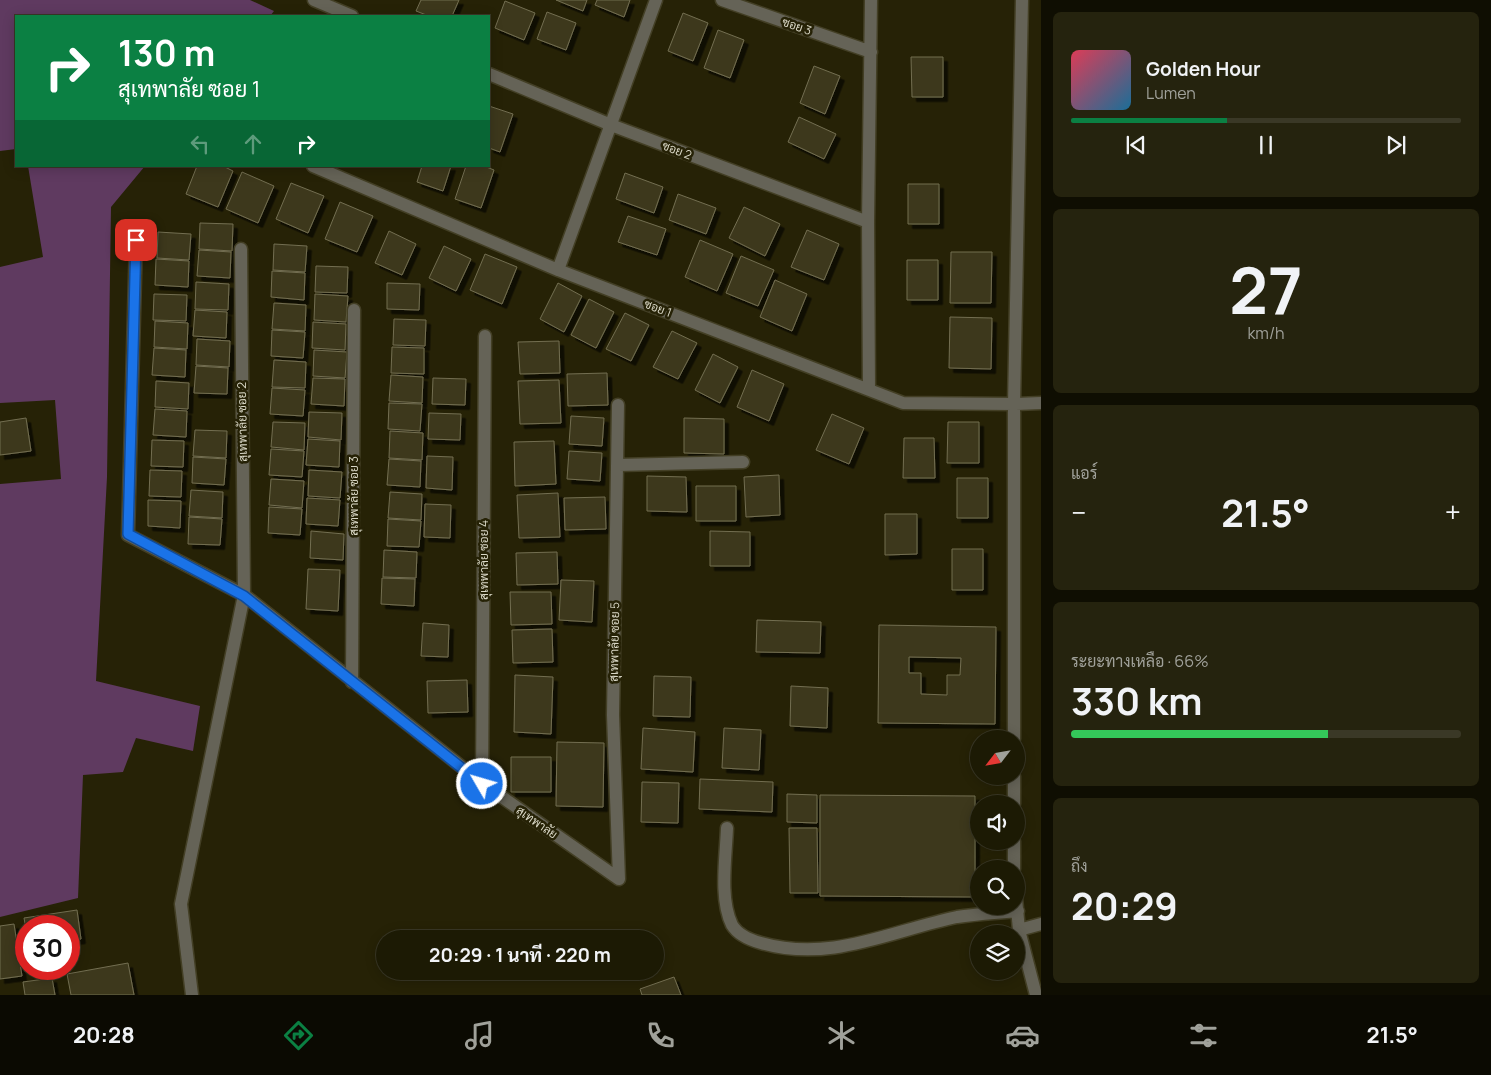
<!DOCTYPE html>
<html lang="th">
<head>
<meta charset="utf-8">
<style>
	:root { --surface:#1c1a04; --page:#25230e; --text:#f1f3f6; --muted:#a0a19a; --line:#3a3826; --accent:#0b8043 }
	body { margin:0; font-family:Manrope,Sarabun,sans-serif; background:var(--page); color:var(--text); height:100vh; display:flex; flex-direction:column; font-size:19px; white-space:nowrap }
	* { box-sizing:border-box; margin:0 }
	p { font-size:16px; color:var(--muted) }
	.icon { flex:none; width:28px; height:28px; fill:none; stroke:currentColor; stroke-width:2; stroke-linecap:round; stroke-linejoin:round }
	.map { position:relative; flex:1; overflow:hidden }
	.drawer { display:flex; flex-direction:column; gap:12px; padding:12px; background:#0f0e02; width:450px }
	.drawer>* { flex:none }
	.top-card { position:absolute; left:15px; top:15px; width:475px; height:152px; border-radius:0px; box-shadow:0 2px 12px #0003,0 0 0 1px var(--line); background:#0b8043; color:#fff; overflow:hidden }
	.needle { width:32px; rotate:239deg }
	.controls { position:absolute; left:970px; top:730px; display:grid; gap:10px }
	.controls a { display:grid; place-items:center; width:55px; height:55px; border-radius:50%; background:var(--surface); box-shadow:0 2px 12px #0003,0 0 0 1px var(--line); font-size:25px }
	.speed { position:absolute; left:15px; top:915px; display:flex; gap:10px; font-size:25px; font-weight:700; text-align:center }
	.speed>* { display:grid; place-content:center; width:65px; height:65px; border-radius:50%; background:var(--surface); box-shadow:0 2px 12px #0003,0 0 0 1px var(--line); line-height:1 }
	.speed .limit { border:8px solid #d22; background:#fff; color:#111 }
	.pin { position:absolute; display:grid; place-items:center; width:42px; height:42px; color:#fff; margin:-21px; border-radius:10px; box-shadow:0 2px 8px #0006 }
	.me { position:absolute; width:55px; margin:-28px; rotate:308deg; stroke-linejoin:round; filter:drop-shadow(0 0 4px #0008) }
	.turn { display:flex; align-items:center; gap:18px; height:105px; padding:0 20px; font-size:22px }
	.turn .icon { width:65px; height:65px; stroke-width:2.5 }
	.turn b { display:block; font-size:35px; line-height:42px }
	.lanes { display:flex; align-items:center; height:48px; padding:0 20px; background:#0003; justify-content:center; gap:25px; direction:ltr }
	.lanes .off { opacity:.35 }
	.big { font-size:38px; font-weight:700; line-height:1.1 }
	.drawer .widget { flex:1; display:flex; flex-direction:column; justify-content:center; gap:8px; min-width:0; padding:0 18px; border-radius:8px; background:var(--page) }
	.drawer .dial { align-items:center; gap:0 }
	.dial b { font-size:65px; line-height:1 }
	.song { display:flex; align-items:center; gap:15px }
	.cover { width:60px; height:60px; border-radius:8px; background:linear-gradient(135deg,hsl(350 70% 55%),hsl(200 70% 35%)) }
	.played { height:5px; border-radius:2px; background:linear-gradient(90deg,var(--accent) 40%,var(--line) 40%) }
	.keys { display:flex; justify-content:space-around; direction:ltr }
	.heat { display:flex; justify-content:space-between; align-items:center; font-size:28px; direction:ltr }
	.charge { height:8px; border-radius:4px; background:linear-gradient(90deg,#34c759 66%,var(--line) 0) }
	.trip { position:absolute; left:376px; top:930px; width:288px; height:50px; border-radius:25px; background:var(--surface); box-shadow:0 2px 12px #0003,0 0 0 1px var(--line); font-weight:700; line-height:50px; text-align:center }
	.menu { display:flex; height:80px; justify-content:space-around; align-items:center; background:#0b0a02; color:var(--muted) }
	.menu .icon { width:35px; height:35px }
	.menu .on { color:var(--accent) }
	.menu b { font-size:22px; color:var(--text) }
	main { display:flex; flex:1; min-height:0 }
	.map>svg:first-child { display:block }
	.green { fill:#5f3a60 }
	.building { fill:#3d391d; stroke:#736e51; fill-rule:evenodd; filter:url(#shadow) }
	.lines { fill:none; stroke-linecap:round; stroke-linejoin:round }
	.minor-casing { stroke:#433f25; stroke-width:15 }
	.minor { stroke:#656357; stroke-width:12 }
	.route-casing { stroke:#114b97; stroke-width:12 }
	.route { stroke:#1a73e8; stroke-width:9 }
	.labels { text-anchor:middle; dominant-baseline:central; stroke-width:5; stroke-linejoin:round; paint-order:stroke }
	.street-label { font-size:12px; fill:#dad8c7; stroke:#262206 }
</style>
</head>
<body>
<main>
<div class="map">
<svg width="1041" height="995" viewBox="0 0 1041 995">
	<defs>
		<filter id="shadow"><feDropShadow dx="4.5" dy="4.5" stdDeviation="0" flood-color="#0009"/></filter>
	</defs>
	<rect width="100%" height="100%" fill="#262206"/>
	<!-- green -->
	<path class="green" d="M0,0h250l24,11 -4,5h-254v133l-16,2z
		M28,166h117l-34,41 -4,270 -11,204 104,25 -7,45 -57,-13 -13,34 -40,3 -5,123 -78,19v-433l61,-5 -6,-79 -55,3v-136l43,-10z"/>
	<!-- building -->
	<path class="building" d="M421,0h38l-7,16h-23l-13,-5z
		M556,0h31l-4,11z
		M597,0h33l-6,17 -29,-12z
		M505,1l30,12 -11,27 -29,-12z
		M547,12l29,11 -10,27 -29,-11z
		M683,13l25,10 -15,38 -25,-10z
		M718,30l26,10 -14,38 -26,-10z
		M911,57h32v40h-31z
		M814,66l26,10 -15,38 -25,-11z
		M489,106l24,8 -13,38 -11,-4z
		M799,117l37,17 -12,25 -36,-17z
		M197,166h26l10,5 -15,36 -32,-13z
		M422,166h29l-8,25 -26,-9z
		M466,166h18l10,4 -13,38 -26,-9z
		M242,172l32,14 -16,37 -32,-14z
		M625,173l38,14 -9,26 -38,-14z
		M291,183l33,13 -16,37 -32,-14z
		M908,184h31v40h-31z
		M678,194l38,14 -10,26 -37,-14z
		M340,202l33,14 -16,36 -32,-13z
		M744,207l36,17 -15,32 -36,-18z
		M628,216l38,13 -9,26 -39,-13z
		M200,223l33,1 -1,27 -33,-2z
		M807,230l32,14 -15,36 -33,-13z
		M389,231l27,13 -14,31 -27,-12z
		M158,232l33,2 -2,26 -32,-2z
		M700,240l33,14 -16,37 -32,-14z
		M274,244l33,2 -2,26 -32,-2z
		M444,246l27,13 -15,32 -27,-13z
		M199,250l32,2 -1,26 -33,-2z
		M951,252h41l-1,51h-41z
		M485,254l32,13 -15,37 -32,-14z
		M741,256l33,14 -16,36 -32,-13z
		M156,259l33,2 -1,26 -33,-2z
		M907,260h31v40h-31z
		M316,266l32,1 -1,26 -32,-1z
		M272,271l33,2 -1,27 -33,-3z
		M775,280l32,14 -15,37 -32,-14z
		M196,282l33,2 -1,26 -33,-1z
		M387,283l33,1 -1,26 -32,-1z
		M558,283l24,13 -18,36 -24,-13z
		M154,294l33,1 -1,26 -33,-1z
		M315,294l33,2 -2,26 -32,-2z
		M589,299l25,13 -18,36 -25,-13z
		M274,303l32,2 -1,26 -33,-2z
		M195,310l32,2 -1,26 -33,-2z
		M625,313l24,12 -18,36 -25,-12z
		M950,317l42,1 -1,51 -42,-1z
		M394,319l32,1 -1,26 -32,-1z
		M155,321l33,2 -1,26 -33,-2z
		M313,322l33,2 -1,26 -33,-2z
		M272,330l33,2 -2,26 -32,-2z
		M672,331l25,12 -19,36 -25,-12z
		M197,339l33,2 -1,26 -33,-2z
		M559,341l1,32 -40,1 -2,-32z
		M392,347l32,1v26l-33,-1z
		M154,348l32,2 -1,27 -33,-2z
		M314,350l33,2 -2,26 -32,-2z
		M713,354l25,13 -18,36 -25,-13z
		M274,360l32,2 -1,26 -33,-1z
		M196,366l32,2 -1,26 -33,-1z
		M752,370l32,14 -15,37 -32,-14z
		M607,373l1,32 -40,1 -1,-32z
		M391,375l32,2 -1,26 -33,-2z
		M313,378l32,1 -1,27 -33,-2z
		M433,378l33,1 -1,26 -33,-1z
		M559,380l2,43 -41,1 -2,-43z
		M156,381l33,2 -1,26 -33,-2z
		M272,388l33,2 -2,26 -33,-2z
		M389,403l33,1 -2,27 -32,-2z
		M155,409l32,2 -1,26 -33,-2z
		M309,412l33,1 -1,27 -33,-3z
		M429,413l32,1 -1,26 -32,-1z
		M832,414l32,14 -15,36 -33,-14z
		M571,416l33,2 -2,28 -33,-2z
		M26,418l5,33 -31,4v-33z
		M684,418l40,1v35l-40,-1z
		M273,422l32,1 -1,27 -33,-3z
		M948,422h31v41h-32z
		M195,430l32,1 -1,27 -33,-2z
		M390,431l33,2 -1,27 -33,-2z
		M904,438h30l1,40h-32z
		M308,439l32,2 -1,26 -33,-2z
		M152,440l32,1 -1,26 -32,-1z
		M554,441l2,43 -41,2 -1,-44z
		M271,449l33,2 -2,26 -33,-2z
		M569,451l33,2 -2,28 -33,-2z
		M427,456l26,1 -1,33 -26,-2z
		M193,457l33,2 -2,26 -32,-2z
		M389,459l32,2 -1,26 -33,-2z
		M150,470l32,1 -1,26 -32,-1z
		M309,470l33,2 -2,26 -32,-2z
		M779,475l1,40 -34,2 -2,-40z
		M647,476l39,1 1,35 -40,-1z
		M957,478h31v40h-31z
		M271,479l33,2 -2,27 -33,-3z
		M696,486h40v35h-40z
		M191,490l32,2 -1,26 -33,-2z
		M390,492l32,2 -1,26 -33,-2z
		M558,493l2,44 -41,1 -2,-43z
		M605,497l1,32 -41,1 -1,-32z
		M307,498l33,2 -2,26 -32,-2z
		M148,500l33,1 -1,27 -32,-2z
		M425,504l26,1 -1,33 -26,-1z
		M269,507l33,2 -2,26 -32,-2z
		M885,514h32v40l-32,1z
		M189,517l33,2 -2,26 -32,-1z
		M388,519l33,2 -2,26 -32,-1z
		M311,531l33,3 -1,26 -33,-2z
		M710,531l40,1v34h-40z
		M952,549h31v41h-31z
		M384,550l33,2 -1,26 -33,-1z
		M557,552l1,32 -41,1 -1,-32z
		M308,569l32,1 -2,41 -32,-2z
		M382,578l33,1 -1,27 -33,-2z
		M561,580l33,1 -2,41 -33,-2z
		M510,592h41l1,32 -41,1z
		M757,620l64,2 -1,31 -64,-1z
		M423,623l26,2 -1,32 -27,-1z
		M879,625l117,2 -1,97 -117,-1zM909,657l52,1 -1,17h-13v20l-26,-1v-21h-12z
		M552,629l1,33 -40,1 -1,-33z
		M515,675l38,2 -2,57 -37,-2z
		M654,676l37,1 -1,40 -37,-1z
		M467,680l1,32 -40,1 -1,-32z
		M791,686l37,2 -1,40 -37,-2z
		M643,728l52,4 -2,40 -52,-3z
		M724,728l37,2 -2,40 -37,-2z
		M557,742l47,1 -1,64 -47,-1z
		M511,757h40v35h-40z
		M700,779l73,3 -1,30 -73,-3z
		M642,782l37,1 -1,40 -37,-1z
		M787,794l30,1v28l-30,-1z
		M820,795l155,1v101l-155,-1z
		M789,828h28l1,65h-28z
		M77,910l4,29 -12,2v-15h-43v3l-2,-11z
		M14,924l8,52 -22,3v-53z
		M128,963l6,32h-63l-4,-21z
		M674,977l7,18h-39l-2,-6z
		M52,978l3,17h-30l-2,-13z"/>
	<g class="lines">
		<defs>
			<path id="minor" d="M314,0l38,16
				M722,0l149,52
				M489,74l122,51 257,97
				M313,166l245,104 345,133 111,1 27,-1
				M136,240l-8,295 116,60 238,188 137,96
				M558,270l98,-270
				M869,389l-1,-167 3,-222
				M618,405l-5,310 6,164
				M618,465l125,-3
				M352,682l2,-372
				M1014,739v-335l8,-404
				M482,783l3,-447
				M1014,804v-28
				M727,828c-1,29 -8,70 5,97 6,10 18,15 29,18 70,20 129,-12 196,-26 20,-3 41,-4 61,-6
				M1014,869v-28
				M1016,898l3,32 17,65
				M1019,930l22,-6
				M192,995l-11,-91 63,-309 -3,-346"/>
		</defs>
		<!-- minor casing -->
		<use href="#minor" class="minor-casing"/>
		<!-- minor -->
		<use href="#minor" class="minor"/>
	</g>
	<g class="lines">
		<defs>
			<path id="route" d="M136,240l-8,294 116,62 238,188"/>
		</defs>
		<!-- route casing -->
		<use href="#route" class="route-casing"/>
		<!-- route -->
		<use href="#route" class="route"/>
	</g>
	<g class="labels">
		<!-- street labels -->
		<g class="street-label">
			<text transform="translate(797 26) rotate(19)">ซอย 3</text>
			<text transform="translate(677 150) rotate(21)">ซอย 2</text>
			<text transform="translate(658 308) rotate(21)">ซอย 1</text>
			<text transform="translate(242 422) rotate(-91)">สุเทพาลัย ซอย 2</text>
			<text transform="translate(353 496) rotate(-90)">สุเทพาลัย ซอย 3</text>
			<text transform="translate(483 560) rotate(-90)">สุเทพาลัย ซอย 4</text>
			<text transform="translate(614 642) rotate(-89)">สุเทพาลัย ซอย 5</text>
			<text transform="translate(537 822) rotate(35)">สุเทพาลัย</text>
		</g>
	</g>
</svg>
<div class="controls">
<a><svg class="needle" viewBox="-14 -14 28 28"><path d="M0-13l5 13h-10z" fill="#e53935"/><path d="M0 13l5-13h-10z" fill="#a0a19a"/></svg></a>
<a><svg class="icon" aria-label="sound" viewBox="0 0 24 24"><path d="M4 9h4l5-4v14l-5-4H4zM17 9q2 3 0 6"/></svg></a>
<a><svg class="icon" aria-label="search" viewBox="0 0 24 24"><circle cx="10" cy="10" r="6"/><path d="M15 15l6 6"/></svg></a>
<a><svg class="icon" aria-label="layers" viewBox="0 0 24 24"><path d="M12 4l9 5-9 5-9-5zM3 14l9 5 9-5"/></svg></a>
</div>
<div class="speed"><div class="limit">30</div></div>
<div class="pin" style="left:136px;top:240px;background:#d93025"><svg class="icon" aria-label="arrive" viewBox="0 0 24 24"><path d="M6 21V4h12l-3 4 3 4H6"/></svg></div>
<svg class="me" style="left:482px;top:784px" viewBox="-20 -20 40 40"><circle r="17" fill="#1a73e8" stroke="#fff" stroke-width="3"/><path d="M0-11L8 9 0 5-8 9z" fill="#fff"/></svg>
<div class="trip">20:29 · 1 นาที · 220 m</div>
<div class="top-card">
<div class="turn"><svg class="icon" aria-label="right" viewBox="0 0 24 24"><path d="M7 20v-9h11M14 6l5 5-5 5"/></svg><div><b>130 m</b>สุเทพาลัย ซอย 1</div></div>
<div class="lanes"><svg class="icon off" aria-label="left" viewBox="0 0 24 24"><path d="M17 20v-9H6M10 6l-5 5 5 5"/></svg><svg class="icon off" aria-label="ahead" viewBox="0 0 24 24"><path d="M12 20V5M6 11l6-6 6 6"/></svg><svg class="icon" aria-label="right" viewBox="0 0 24 24"><path d="M7 20v-9h11M14 6l5 5-5 5"/></svg></div>
</div>
</div>
<section class="drawer">
<div class="widget">
<div class="song"><i class="cover"></i><div><b>Golden Hour</b><p>Lumen</p></div></div>
<div class="played"></div>
<div class="keys"><svg class="icon" aria-label="previous" viewBox="0 0 24 24"><path d="M18 5L8 12l10 7zM5 5v14"/></svg><svg class="icon" aria-label="pause" viewBox="0 0 24 24"><path d="M8 5v14M16 5v14"/></svg><svg class="icon" aria-label="next" viewBox="0 0 24 24"><path d="M6 5l10 7-10 7zM19 5v14"/></svg></div>
</div>
<div class="widget dial"><b>27</b><p>km/h</p></div>
<div class="widget"><p>แอร์</p>
<div class="heat"><a>−</a><b class="big">21.5°</b><a>+</a></div>
</div>
<div class="widget"><p>ระยะทางเหลือ · 66%</p><b class="big">330 km</b><div class="charge"></div></div>
<div class="widget"><p>ถึง</p><b class="big">20:29</b></div>
</section>
</main>
<nav class="menu">
<b>20:28</b>
<svg class="icon on" aria-label="directions" viewBox="0 0 24 24"><path d="M12 3l9 9-9 9-9-9zM9 14v-3h6M13 9l2 2-2 2"/></svg>
<svg class="icon" aria-label="music" viewBox="0 0 24 24"><path d="M9 18V5l10-2v13"/><circle cx="6" cy="18" r="3"/><circle cx="16" cy="16" r="3"/></svg>
<svg class="icon" aria-label="phone" viewBox="0 0 24 24"><path d="M5 4h4l2 5-3 2q2 4 5 5l2-3 5 2v4C11 20 4 13 5 4z"/></svg>
<svg class="icon" aria-label="climate" viewBox="0 0 24 24"><path d="M12 3v18M4 7l16 10M4 17L20 7"/></svg>
<svg class="icon" aria-label="car" viewBox="0 0 24 24"><path d="M5 17H2v-5l4-1 3-4h7l3 4 3 1v5h-3M9 17h6M6 11h13"/><circle cx="7" cy="17" r="2"/><circle cx="17" cy="17" r="2"/></svg>
<svg class="icon" aria-label="filters" viewBox="0 0 24 24"><path d="M4 7h16M4 17h16"/><circle cx="9" cy="7" r="2"/><circle cx="15" cy="17" r="2"/></svg>
<b>21.5°</b>
</nav>
</body>
</html>
